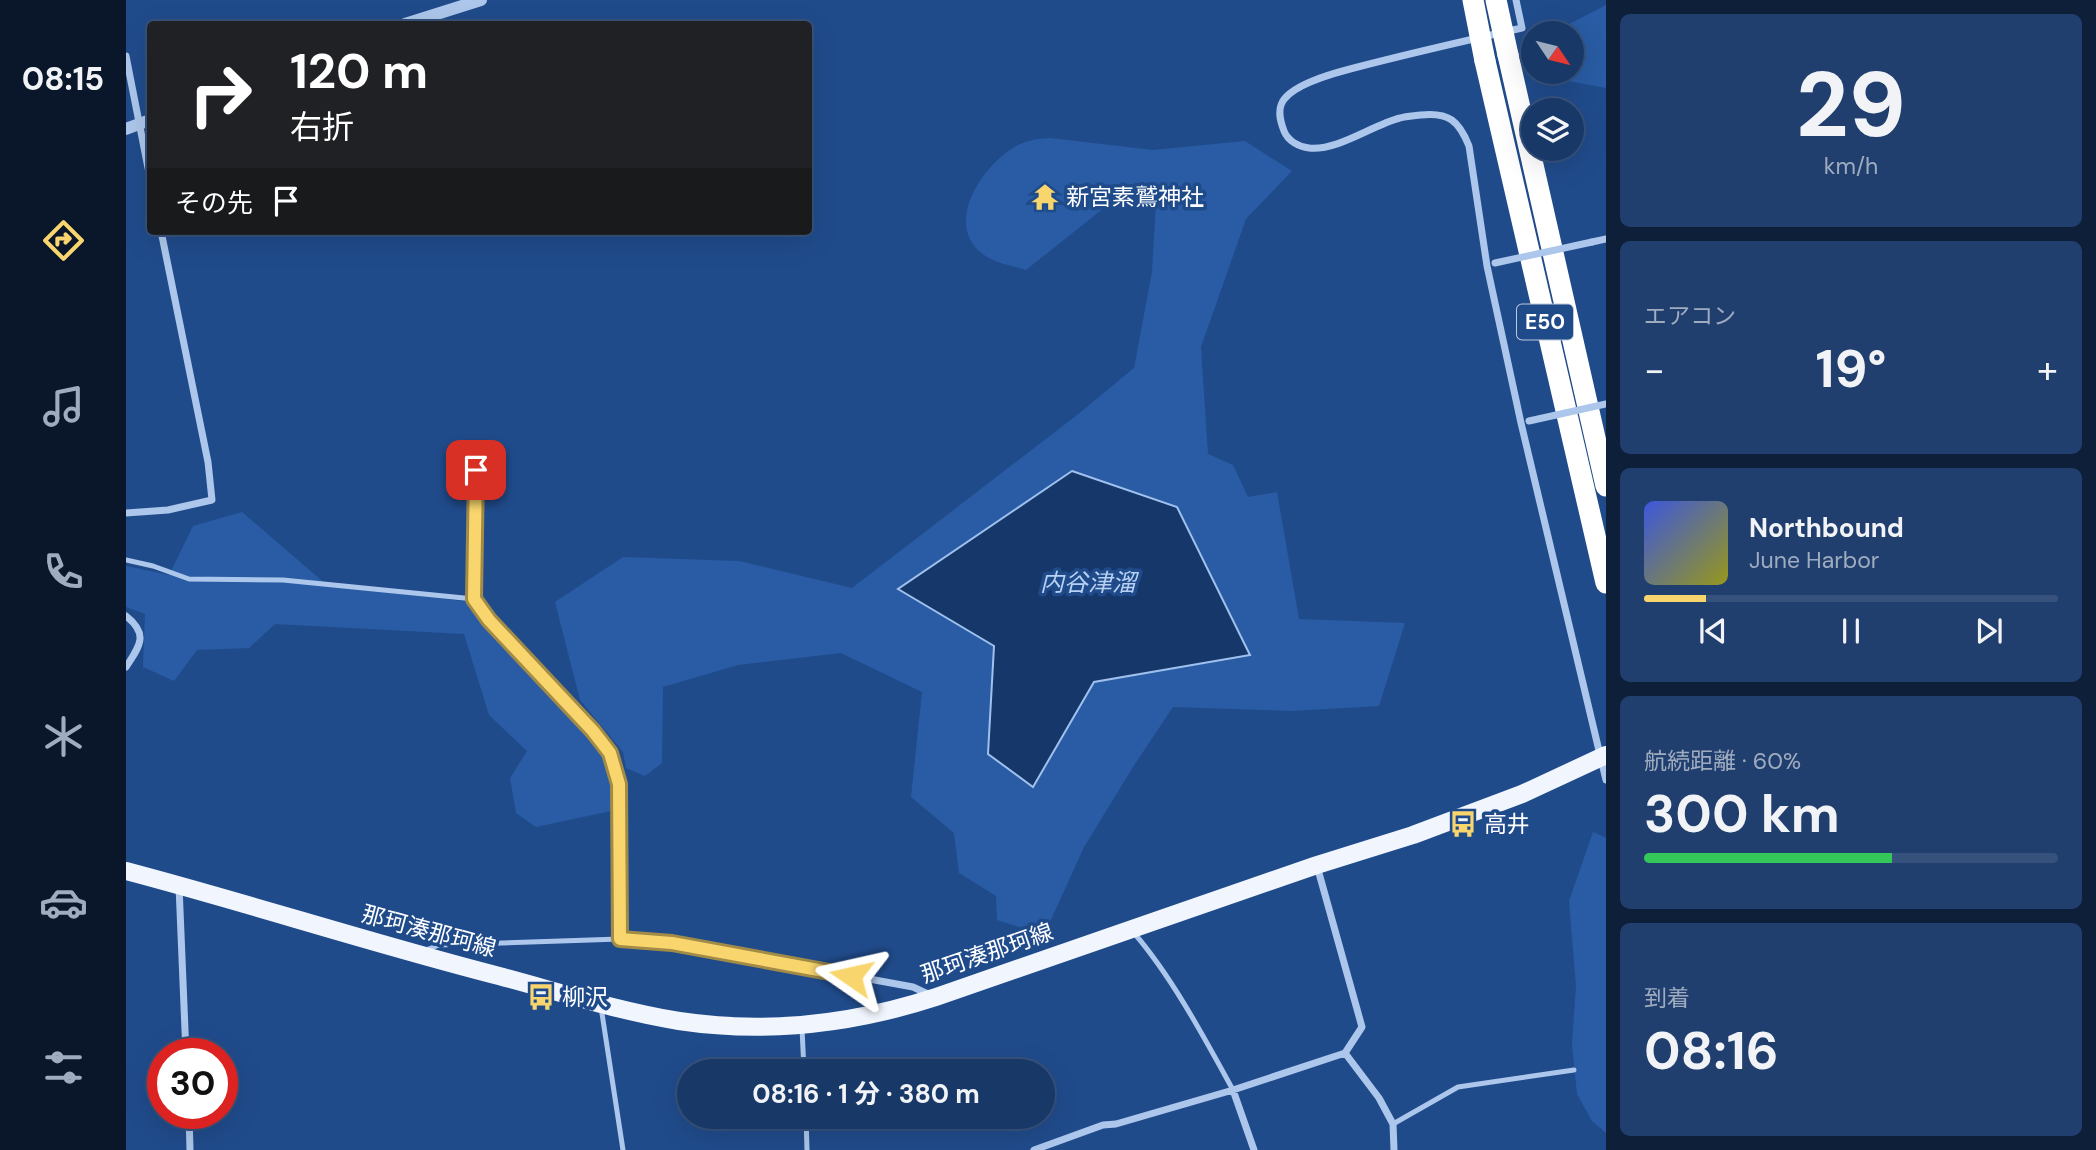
<!DOCTYPE html>
<html lang="ja">
<head>
<meta charset="utf-8">
<style>
	:root { --surface:#183868; --page:#213f6e; --text:#f1f3f6; --muted:#9facc0; --line:#36527c; --accent:#f9d66d }
	body { margin:0; font-family:"DM Sans","Noto Sans JP",sans-serif; background:var(--page); color:var(--text); height:100vh; display:flex; flex-direction:column; font-size:26px; white-space:nowrap }
	* { box-sizing:border-box; margin:0 }
	p { font-size:23px; color:var(--muted) }
	.icon { flex:none; width:38px; height:38px; fill:none; stroke:currentColor; stroke-width:2; stroke-linecap:round; stroke-linejoin:round }
	.map { position:relative; flex:1; overflow:hidden }
	.panel { display:flex; flex-direction:column; gap:14px; padding:14px; background:#0d1f39; width:490px }
	.panel>* { flex:none }
	.hud { position:absolute; left:21px; top:21px; width:665px; height:214px; border-radius:7px; box-shadow:0 7px 28px #0002,0 0 0 2px var(--line); background:#202124; color:#fff; overflow:hidden }
	.needle { width:46px; rotate:125deg }
	.fabs { position:absolute; left:1395px; top:21px; display:grid; gap:14px }
	.fabs a { display:grid; place-items:center; width:63px; height:63px; border-radius:50%; background:var(--surface); box-shadow:0 7px 28px #0002,0 0 0 2px var(--line); font-size:35px }
	.speed { position:absolute; left:21px; top:1038px; display:flex; gap:14px; font-size:35px; font-weight:700; text-align:center }
	.speed>* { display:grid; place-content:center; width:91px; height:91px; border-radius:50%; background:var(--surface); box-shadow:0 7px 28px #0002,0 0 0 2px var(--line); line-height:1 }
	.speed .limit { border:10px solid #d22; background:#fff; color:#111 }
	.pin { position:absolute; display:grid; place-items:center; width:60px; height:60px; color:#fff; margin:-30px; border-radius:14px; box-shadow:0 4px 10px #0006 }
	.me { position:absolute; width:77px; margin:-38px; rotate:281deg; stroke-linejoin:round; filter:drop-shadow(0 0 5px #0008) }
	.turn { display:flex; align-items:center; gap:24px; height:147px; padding:0 28px; font-size:32px }
	.turn .icon { width:91px; height:91px; stroke-width:2.5 }
	.turn b { display:block; font-size:49px; line-height:60px }
	.then { display:flex; align-items:center; height:66px; padding:0 28px; background:#0003; gap:14px; font-size:26px }
	.big { font-size:52px; font-weight:700; line-height:1.1 }
	.panel .tile { flex:1; display:flex; flex-direction:column; justify-content:center; gap:10px; min-width:0; padding:0 24px; border-radius:10px; background:var(--page) }
	.panel .dial { align-items:center; gap:0 }
	.dial b { font-size:91px; line-height:1 }
	.song { display:flex; align-items:center; gap:21px }
	.cover { width:84px; height:84px; border-radius:10px; background:linear-gradient(135deg,hsl(230 70% 55%),hsl(60 70% 35%)) }
	.played { height:7px; border-radius:4px; background:linear-gradient(90deg,var(--accent) 15%,var(--line) 15%) }
	.keys { display:flex; justify-content:space-around; direction:ltr }
	.heat { display:flex; justify-content:space-between; align-items:center; font-size:38px; direction:ltr }
	.charge { height:10px; border-radius:5px; background:linear-gradient(90deg,#34c759 60%,var(--line) 0) }
	.trip { position:absolute; left:551px; top:1059px; width:378px; height:70px; border-radius:35px; background:var(--surface); box-shadow:0 7px 28px #0002,0 0 0 2px var(--line); font-weight:700; line-height:70px; text-align:center }
	main { display:flex; flex:1; min-height:0 }
	.tabs { display:flex; flex-direction:column; width:126px; justify-content:space-around; align-items:center; background:#0a162a; color:var(--muted) }
	.tabs .icon { width:49px; height:49px }
	.tabs .selected { color:var(--accent) }
	.tabs b { font-size:32px; color:var(--text) }
	.map>svg:first-child { display:block }
	.green { fill:#295ca4 }
	.water { fill:#16376a; stroke:#a0c1ed; stroke-width:2 }
	.lines { fill:none; stroke-linecap:round; stroke-linejoin:round }
	.service { stroke:#acc7eb; stroke-width:5 }
	.minor { stroke:#acc7eb; stroke-width:7 }
	.tertiary { stroke:#acc7eb; stroke-width:12 }
	.primary { stroke:#f1f6fe; stroke-width:18 }
	.motorway { stroke:#fff; stroke-width:21 }
	.minor-bridge { stroke:#acc7eb; stroke-width:7 }
	.motorway-bridge { stroke:#fff; stroke-width:21 }
	.route-casing { stroke:#a28b47; stroke-width:18 }
	.route { stroke:#f9d66d; stroke-width:12 }
	.labels { text-anchor:middle; dominant-baseline:central; stroke-width:7; stroke-linejoin:round; paint-order:stroke }
	.shield { fill:#204b8b; stroke:#bcc9dc; stroke-width:2 }
	.shield-label { font-size:21px; font-weight:bold; fill:#fff }
	.poi-label { font-size:23px; fill:#fff; stroke:#204b8b; text-anchor:start }
	.street-label { font-size:23px; fill:#fff; stroke:#204b8b }
	.water-label { font-size:24px; font-style:italic; fill:#b8d1f3; stroke:#204b8b }
</style>
</head>
<body>
<main>
<nav class="tabs">
<b>08:15</b>
<svg class="icon selected" aria-label="directions" viewBox="0 0 24 24"><path d="M12 3l9 9-9 9-9-9zM9 14v-3h6M13 9l2 2-2 2"/></svg>
<svg class="icon" aria-label="music" viewBox="0 0 24 24"><path d="M9 18V5l10-2v13"/><circle cx="6" cy="18" r="3"/><circle cx="16" cy="16" r="3"/></svg>
<svg class="icon" aria-label="phone" viewBox="0 0 24 24"><path d="M5 4h4l2 5-3 2q2 4 5 5l2-3 5 2v4C11 20 4 13 5 4z"/></svg>
<svg class="icon" aria-label="climate" viewBox="0 0 24 24"><path d="M12 3v18M4 7l16 10M4 17L20 7"/></svg>
<svg class="icon" aria-label="car" viewBox="0 0 24 24"><path d="M5 17H2v-5l4-1 3-4h7l3 4 3 1v5h-3M9 17h6M6 11h13"/><circle cx="7" cy="17" r="2"/><circle cx="17" cy="17" r="2"/></svg>
<svg class="icon" aria-label="filters" viewBox="0 0 24 24"><path d="M4 7h16M4 17h16"/><circle cx="9" cy="7" r="2"/><circle cx="15" cy="17" r="2"/></svg>
</nav>
<div class="map">
<svg width="1480" height="1150" viewBox="0 0 1480 1150">
	<rect width="100%" height="100%" fill="#204b8b"/>
	<!-- green -->
	<path class="green" d="M1480,5v83l-43,-8 -23,-7 32,-1v-39h-20z
		M924,138l103,12 92,-9 47,30 -46,48 -45,128 7,107 25,11 15,32 29,-5 22,127 106,4 -26,83 -87,5 -119,-4 -40,60 -49,80 -40,88 -47,-15 -1,-24 -37,-23 -5,-40 -43,-36 11,-105 -81,-39 -103,12 -75,22 -1,76 -17,13 -19,-8 -3,-16 -43,-52 -25,-98 68,-45 116,4 113,27 225,-173 57,-47 18,-96 4,-70 -37,-6 -93,74c-17,-5 -38,-8 -50,-22 -29,-33 11,-87 42,-103 11,-5 20,-6 32,-7z
		M116,512l86,74 144,16 116,133 15,22 11,30 -3,24 -75,16 -20,-14 -6,-35 17,-27 -38,-36 -25,-81 -189,-10 -26,24 -52,2 -23,31 -31,-14 2,-53 -19,-7v-41l43,9 24,-49z
		M1467,832l13,6v295l-14,-12 -15,-27 -5,-50 4,-58 -7,-85z"/>
	<!-- water -->
	<path class="water" d="M946,471l105,36 73,148 -156,27 -61,105 -45,-33 6,-108 -96,-57z"/>
	<g class="lines">
		<!-- service -->
		<path class="service" d="M0,560l27,6 36,13 94,1 191,19
			M1008,933c38,44 71,106 99,157
			M300,950l13,-5 181,-6
			M475,1007l22,143
			M676,1028l2,43
			M680,1116l1,34
			M1267,1124l65,-37 116,-17"/>
		<!-- minor -->
		<path class="minor" d="M1390,0l6,28c-58,13 -115,26 -172,41 -19,5 -63,17 -69,36 -3,9 0,18 3,26 4,10 15,16 25,17 29,3 63,-23 91,-30 7,-2 14,-2 21,-3 28,-3 38,6 48,31l18,120 34,157 85,357
			M0,56l24,122
			M1466,242l14,-3
			M351,444l-3,155 15,21 104,111 16,22 10,31 1,155 52,4 241,44 17,8
			M0,513l42,-3 44,-10 -4,-38 -47,-231
			M0,616c23,18 14,30 0,51
			M53,886l7,168
			M1219,1053l34,45 14,26 1,26
			M1107,1090l21,60
			M63,1113l1,37
			M908,1150l69,-25 13,-1 117,-34 112,-37 17,-26 -45,-161"/>
		<!-- tertiary -->
		<path class="tertiary" d="M279,24l76,-24
			M0,129l24,-9"/>
		<!-- primary -->
		<path class="primary" d="M0,871c125,33 248,73 373,105 60,16 119,35 180,45 87,13 174,3 257,-24l381,-132 96,-30 109,-41 84,-39"/>
		<!-- motorway -->
		<path class="motorway" d="M1382,55l98,431
			M1359,61l121,522"/>
		<!-- minor-bridge -->
		<path class="minor-bridge" d="M1369,263l97,-21
			M1403,421l77,-17"/>
		<!-- motorway-bridge -->
		<path class="motorway-bridge" d="M1347,0l12,61
			M1370,0l12,55"/>
	</g>
	<g class="lines">
		<defs>
			<path id="route" d="M350,470l-2,129 15,21 104,111 17,22 9,31 1,155 52,4 179,33"/>
		</defs>
		<!-- route casing -->
		<use href="#route" class="route-casing"/>
		<!-- route -->
		<use href="#route" class="route"/>
	</g>
	<!-- icons -->
	<defs>
		<symbol id="temple-bare" viewBox="-9 -9 18 18"><path d="M0-6L5-2H3V0L6.5 2.5H4V6H1.5V3h-3V6H-4V2.5H-6.5L-3 0V-2H-5Z" fill="#f9d66d" stroke="#204b8b" stroke-width="2.5" paint-order="stroke"/></symbol>
		<symbol id="bus-bare" viewBox="-9 -9 18 18"><path d="M-5-6H5V4H4V6H2V4H-2V6H-4V4H-5ZM-3.5-4V0h7V-4ZM-3.5 1.2v1.5H-2V1.2ZM2 1.2v1.5H3.5V1.2Z" fill="#f9d66d" stroke="#204b8b" stroke-width="2.5" paint-order="stroke"/></symbol>
	</defs>
	<g fill-rule="evenodd">
		<use href="#temple-bare" x="900" y="178" width="38" height="38"/>
		<use href="#bus-bare" x="1318" y="805" width="38" height="38"/>
		<use href="#bus-bare" x="396" y="978" width="38" height="38"/>
	</g>
	<g class="labels">
		<!-- shield labels -->
		<rect class="shield" x="1391" y="304.5" width="56" height="35" rx="5"/>
		<g class="shield-label">
			<text x="1419" y="322">E50</text>
		</g>
		<!-- poi labels -->
		<g class="poi-label">
			<text x="940" y="197">新宮素鷲神社</text>
			<text x="1358" y="824">高井</text>
			<text x="436" y="997">柳沢</text>
		</g>
		<!-- street labels -->
		<g class="street-label">
			<text transform="translate(303 931) rotate(15)">那珂湊那珂線</text>
			<text transform="translate(861 953) rotate(-19)">那珂湊那珂線</text>
		</g>
		<!-- water labels -->
		<g class="water-label">
			<text x="962" y="582">内谷津溜</text>
		</g>
	</g>
</svg>
<div class="fabs">
<a><svg class="needle" viewBox="-14 -14 28 28"><path d="M0-13l5 13h-10z" fill="#e53935"/><path d="M0 13l5-13h-10z" fill="#9facc0"/></svg></a>
<a><svg class="icon" aria-label="layers" viewBox="0 0 24 24"><path d="M12 4l9 5-9 5-9-5zM3 14l9 5 9-5"/></svg></a>
</div>
<div class="speed"><div class="limit">30</div></div>
<div class="pin" style="left:350px;top:470px;background:#d93025"><svg class="icon" aria-label="arrive" viewBox="0 0 24 24"><path d="M6 21V4h12l-3 4 3 4H6"/></svg></div>
<svg class="me" style="left:725px;top:976px" viewBox="-20 -20 40 40"><path d="M0-17L14 15 0 8-14 15z" fill="#f9d66d" stroke="#fff" stroke-width="4"/></svg>
<div class="trip">08:16 · 1 分 · 380 m</div>
<div class="hud">
<div class="turn"><svg class="icon" aria-label="right" viewBox="0 0 24 24"><path d="M7 20v-9h11M14 6l5 5-5 5"/></svg><div><b>120 m</b>右折</div></div>
<div class="then">その先<svg class="icon" aria-label="arrive" viewBox="0 0 24 24"><path d="M6 21V4h12l-3 4 3 4H6"/></svg></div>
</div>
</div>
<section class="panel">
<div class="tile dial"><b>29</b><p>km/h</p></div>
<div class="tile"><p>エアコン</p>
<div class="heat"><a>−</a><b class="big">19°</b><a>+</a></div>
</div>
<div class="tile">
<div class="song"><i class="cover"></i><div><b>Northbound</b><p>June Harbor</p></div></div>
<div class="played"></div>
<div class="keys"><svg class="icon" aria-label="previous" viewBox="0 0 24 24"><path d="M18 5L8 12l10 7zM5 5v14"/></svg><svg class="icon" aria-label="pause" viewBox="0 0 24 24"><path d="M8 5v14M16 5v14"/></svg><svg class="icon" aria-label="next" viewBox="0 0 24 24"><path d="M6 5l10 7-10 7zM19 5v14"/></svg></div>
</div>
<div class="tile"><p>航続距離 · 60%</p><b class="big">300 km</b><div class="charge"></div></div>
<div class="tile"><p>到着</p><b class="big">08:16</b></div>
</section>
</main>
</body>
</html>
